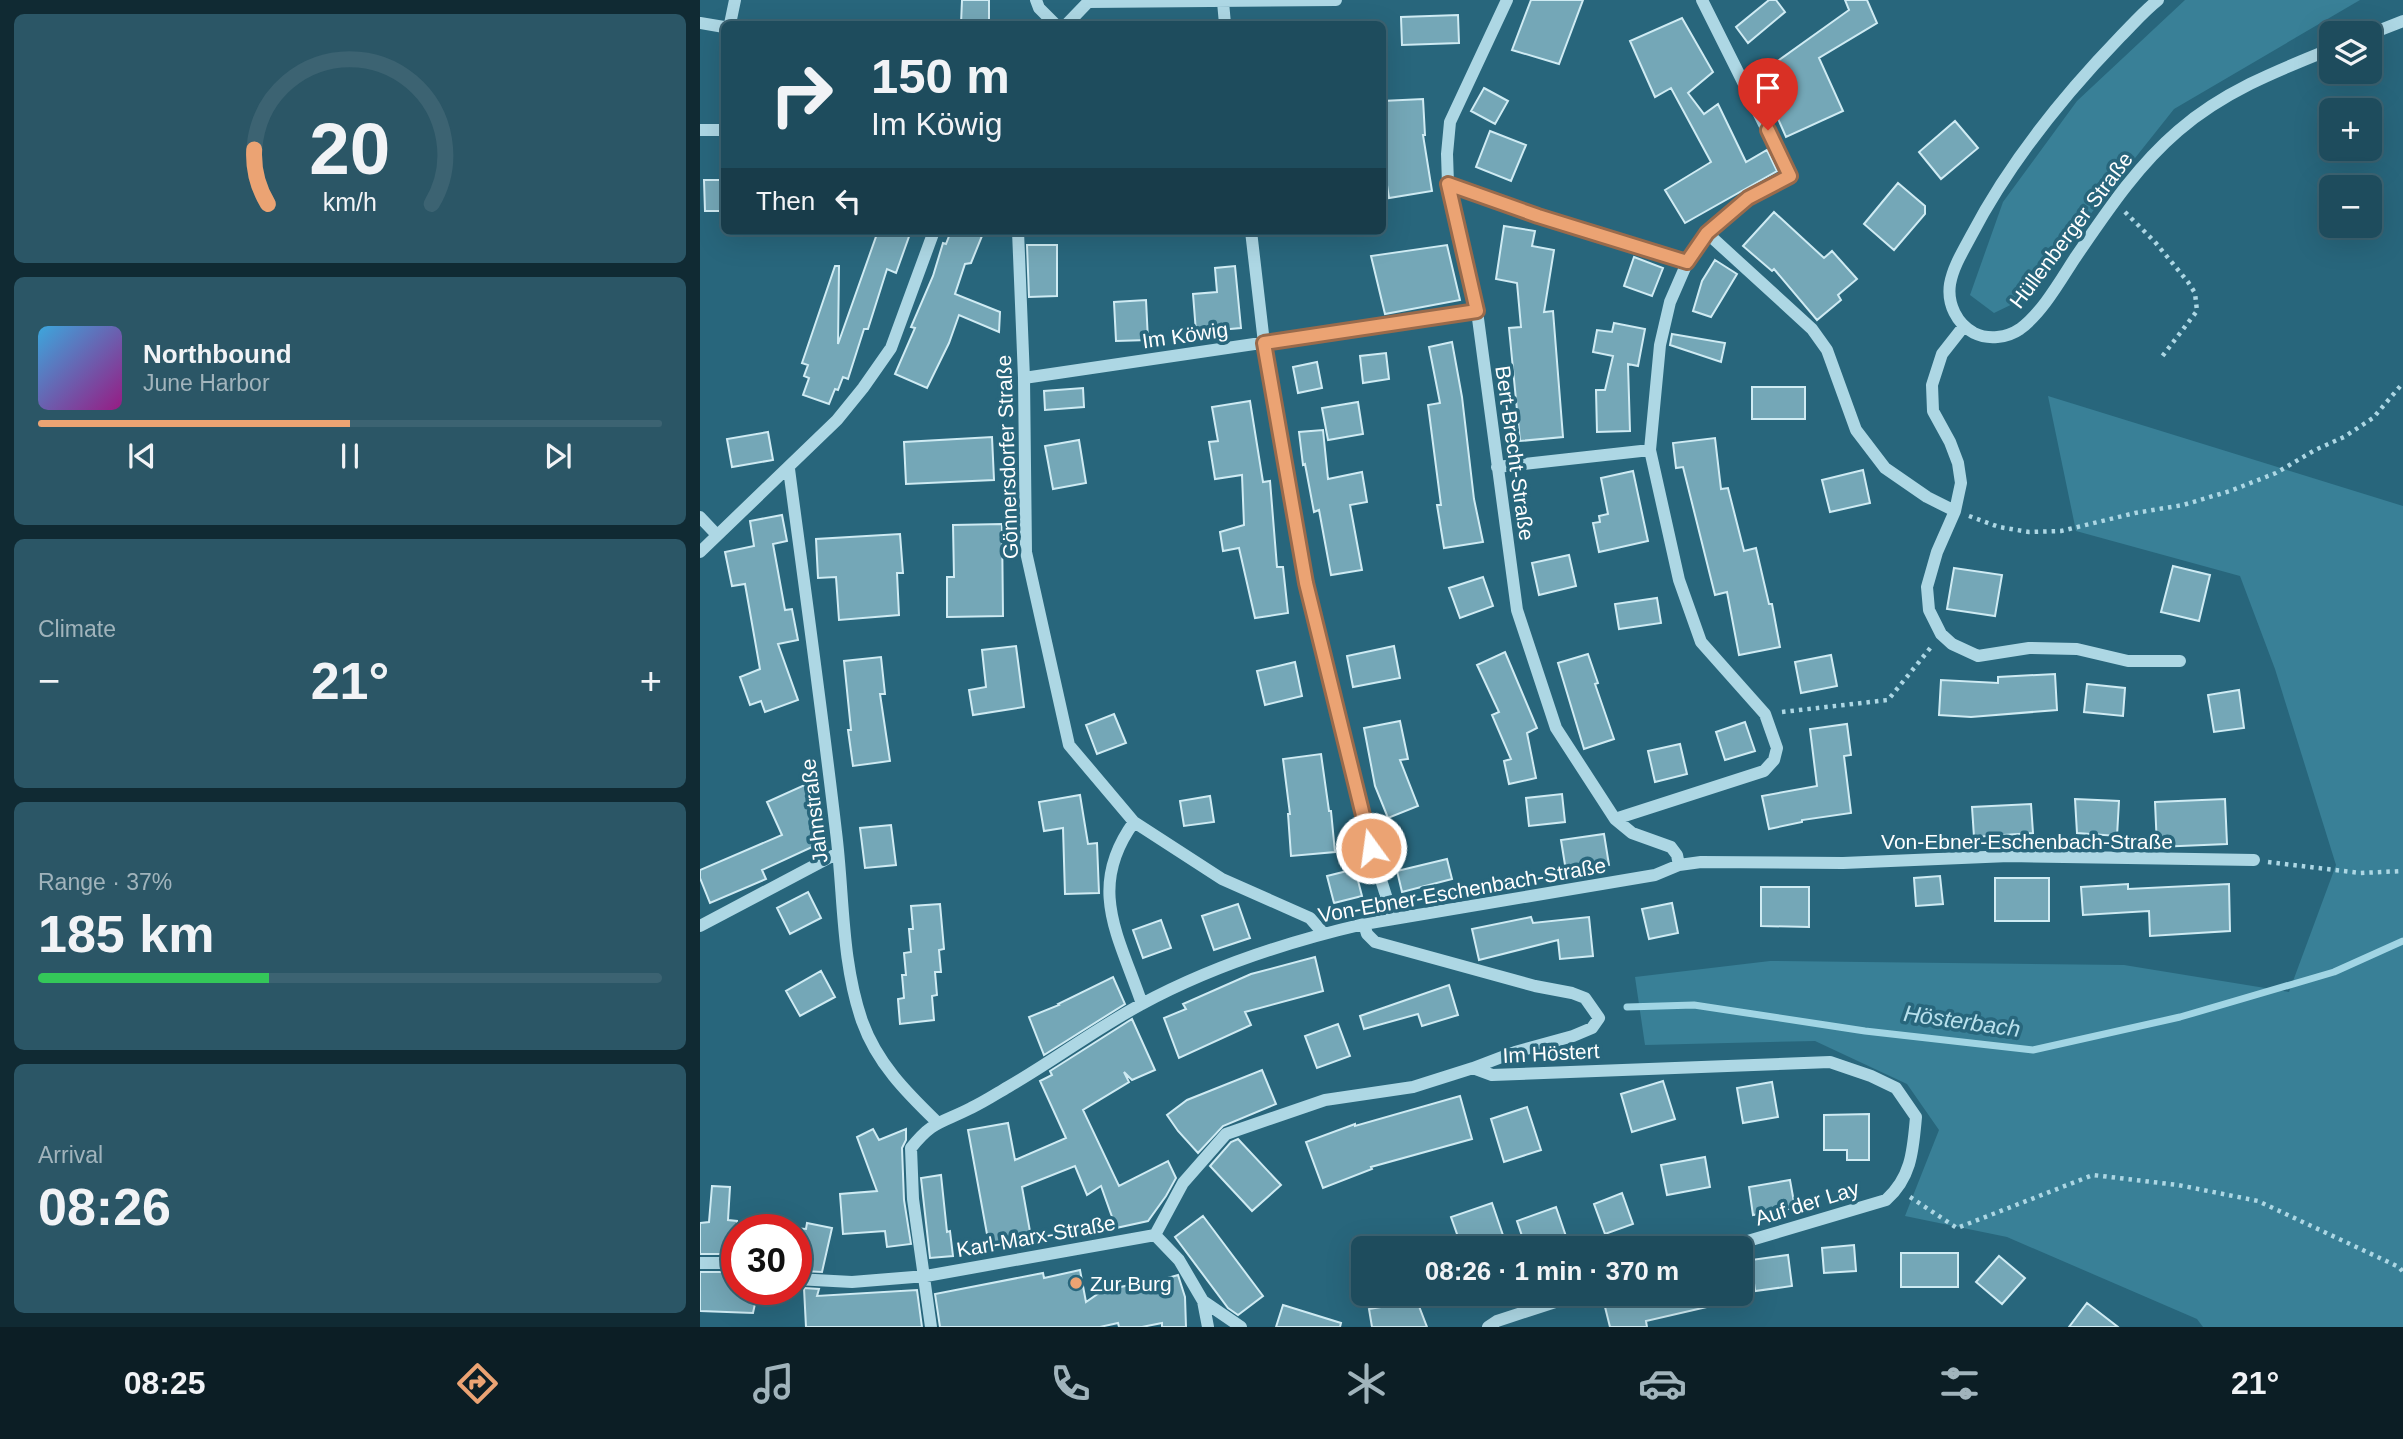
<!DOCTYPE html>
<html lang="en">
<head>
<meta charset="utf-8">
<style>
	:root { --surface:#1e4c5d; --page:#2b5666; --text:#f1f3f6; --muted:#a1b4bc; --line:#3c6372; --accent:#eba373 }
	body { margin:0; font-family:Helvetica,sans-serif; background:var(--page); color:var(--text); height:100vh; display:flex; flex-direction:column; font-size:26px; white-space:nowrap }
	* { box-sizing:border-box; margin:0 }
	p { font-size:23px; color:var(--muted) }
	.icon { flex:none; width:38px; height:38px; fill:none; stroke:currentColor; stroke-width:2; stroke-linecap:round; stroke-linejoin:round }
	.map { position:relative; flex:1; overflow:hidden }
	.details { display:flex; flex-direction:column; gap:14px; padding:14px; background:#102a33; width:700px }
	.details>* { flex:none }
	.banner { position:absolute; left:21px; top:21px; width:665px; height:214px; border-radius:10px; box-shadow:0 7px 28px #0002,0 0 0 2px var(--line); background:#1e4c5d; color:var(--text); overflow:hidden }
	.tools { position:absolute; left:1619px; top:21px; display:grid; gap:14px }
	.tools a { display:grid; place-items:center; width:63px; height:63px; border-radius:10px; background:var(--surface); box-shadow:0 7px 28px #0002,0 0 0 2px var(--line); font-size:35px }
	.speed { position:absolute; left:21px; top:1214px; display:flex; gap:14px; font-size:35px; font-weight:700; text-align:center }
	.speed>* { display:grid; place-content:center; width:91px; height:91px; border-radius:50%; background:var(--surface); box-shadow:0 7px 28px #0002,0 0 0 2px var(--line); line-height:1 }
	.speed .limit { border:10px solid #d22; background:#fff; color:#111 }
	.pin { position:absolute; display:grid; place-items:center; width:60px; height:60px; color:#fff; margin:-72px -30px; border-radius:50% 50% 50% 0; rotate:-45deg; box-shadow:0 0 7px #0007 }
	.pin .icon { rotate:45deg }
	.me { position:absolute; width:77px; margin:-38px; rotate:346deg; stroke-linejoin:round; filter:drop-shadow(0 0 5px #0008) }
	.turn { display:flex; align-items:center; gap:24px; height:147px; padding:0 35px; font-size:32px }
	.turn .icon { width:91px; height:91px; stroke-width:2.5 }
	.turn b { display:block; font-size:49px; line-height:60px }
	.then { display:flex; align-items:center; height:66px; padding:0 35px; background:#0003; gap:14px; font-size:26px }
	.big { font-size:52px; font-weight:700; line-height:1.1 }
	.details .tile { flex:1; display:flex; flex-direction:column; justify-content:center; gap:10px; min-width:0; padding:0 24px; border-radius:10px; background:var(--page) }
	.details .dial { align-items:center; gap:0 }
	.dial svg { height:182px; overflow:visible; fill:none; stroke:var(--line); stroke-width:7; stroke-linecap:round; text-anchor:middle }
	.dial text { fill:var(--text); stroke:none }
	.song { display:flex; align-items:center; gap:21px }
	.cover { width:84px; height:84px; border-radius:10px; background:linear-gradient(135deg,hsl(200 70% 55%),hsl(310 70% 35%)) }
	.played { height:7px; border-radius:4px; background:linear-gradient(90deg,var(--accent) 50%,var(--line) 50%) }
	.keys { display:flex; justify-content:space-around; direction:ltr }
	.heat { display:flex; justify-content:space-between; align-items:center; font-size:38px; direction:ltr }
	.charge { height:10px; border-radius:5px; background:linear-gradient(90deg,#34c759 37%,var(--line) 0) }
	.trip { position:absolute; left:651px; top:1236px; width:402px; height:70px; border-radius:10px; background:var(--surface); box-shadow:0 7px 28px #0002,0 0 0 2px var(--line); font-weight:700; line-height:70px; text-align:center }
	.tab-bar { display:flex; height:112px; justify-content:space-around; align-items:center; background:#0c1e25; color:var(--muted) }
	.tab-bar .icon { width:49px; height:49px }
	.tab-bar .active { color:var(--accent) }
	.tab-bar b { font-size:32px; color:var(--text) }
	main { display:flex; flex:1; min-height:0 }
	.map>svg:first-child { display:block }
	.green { fill:#398097 }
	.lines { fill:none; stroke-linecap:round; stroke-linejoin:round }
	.stream { stroke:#a1d5e4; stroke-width:7 }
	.building { fill:#74a7b7; stroke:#cfebf3; stroke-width:2 }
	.path { stroke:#add7e4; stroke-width:4.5; stroke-dasharray:3.5 5; stroke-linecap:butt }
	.minor { stroke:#add7e4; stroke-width:12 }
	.route-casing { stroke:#996a4b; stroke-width:18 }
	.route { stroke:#eba373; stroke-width:12 }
	.poi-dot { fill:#eba373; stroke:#28667c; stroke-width:2.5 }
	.labels { text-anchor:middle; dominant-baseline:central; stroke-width:7; stroke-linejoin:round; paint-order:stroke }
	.street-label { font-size:21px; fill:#fff; stroke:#28667c }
	.poi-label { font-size:21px; fill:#fff; stroke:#28667c; text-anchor:start }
	.water-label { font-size:23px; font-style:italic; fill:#b8e0ec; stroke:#28667c }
</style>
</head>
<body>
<main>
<section class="details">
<div class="tile dial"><svg viewBox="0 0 100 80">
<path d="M14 69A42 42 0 1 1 86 69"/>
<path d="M14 69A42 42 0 0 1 8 45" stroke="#eba373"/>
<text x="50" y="56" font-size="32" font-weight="700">20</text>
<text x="50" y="72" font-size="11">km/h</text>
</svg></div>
<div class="tile">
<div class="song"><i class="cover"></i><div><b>Northbound</b><p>June Harbor</p></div></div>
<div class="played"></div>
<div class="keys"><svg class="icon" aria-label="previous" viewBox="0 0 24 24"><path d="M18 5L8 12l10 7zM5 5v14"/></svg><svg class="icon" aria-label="pause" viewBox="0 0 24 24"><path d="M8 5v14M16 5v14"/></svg><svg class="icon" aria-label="next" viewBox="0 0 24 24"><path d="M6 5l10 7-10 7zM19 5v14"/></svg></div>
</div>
<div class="tile"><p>Climate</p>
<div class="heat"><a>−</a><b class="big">21°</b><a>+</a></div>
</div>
<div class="tile"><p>Range · 37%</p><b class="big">185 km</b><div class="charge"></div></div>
<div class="tile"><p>Arrival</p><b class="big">08:26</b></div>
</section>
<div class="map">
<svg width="1703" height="1327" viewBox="0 0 1703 1327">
	<rect width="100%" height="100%" fill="#28667c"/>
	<!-- green -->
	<path class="green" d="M1485,0h175l-186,109 -151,190 -29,14 -24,-18 33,-93 74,-101z
		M1348,396l355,110v821h-200l-6,-8 -190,-82 -102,-21 34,-86 -32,-46 -92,-43 -170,4 -10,-68 135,-16 354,4 165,27 47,-127 -61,-196 -35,-93 -164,-45z"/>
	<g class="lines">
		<!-- stream -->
		<path class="stream" d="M927,1007l67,-2 171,26 168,19 147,-33 154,-45 69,-31"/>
	</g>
	<!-- building -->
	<path class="building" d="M262,0h27v24h-28z
		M831,0h52l-24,64 -47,-14z
		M1069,0h7l9,12 -37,31 -12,-16z
		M1145,0h22l10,23 -58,35 24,53 -57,26 -14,-32 19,-8 -23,-29 81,-58z
		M758,15l1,28 -57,2 -1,-28z
		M982,18l31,54 -25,21 16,21 14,-10 28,58 21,-12 10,21 -92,52 -20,-33 46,-28 -40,-74 -16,9 -25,-56z
		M784,88l24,13 -13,23 -24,-13z
		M723,99l2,36h-2l9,56 -43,7 -5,-32 -2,-65z
		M1255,121l23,27 -37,31 -22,-27z
		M790,131l36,14 -15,36 -35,-14z
		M4,180h20v31h-19z
		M1198,183l27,23v8l-31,36 -30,-26z
		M1074,212l50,46 8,-7 25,28 -19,16 3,5 -24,20 -43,-51 -2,2 -29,-25z
		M804,226l31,5 -3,15 22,4 -10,62 9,-1 10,126 -43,4 -11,-113 12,-1 -4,-44 -21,-4z
		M178,231h33l-15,42 -9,-4 -19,60h-4l-16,50 -5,-2 -5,13 -3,-1 -6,15 -26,-9 6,-17 -5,-2 4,-11 -6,-2 33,-97h4l-1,78z
		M251,231h33l-13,32 -6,1 -10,30 45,18 -1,20 -40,-17 -10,28 -22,45 -32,-14 20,-46 -4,-1 22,-51 10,-33 3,1z
		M327,245h30v51l-28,1z
		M747,245l13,55 -75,14 -14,-58z
		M934,257l29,11 -11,28 -28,-10z
		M1015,260l22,14 -26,43 -18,-6 9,-30z
		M535,266l6,62 -45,4 -3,-38 24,-2 -2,-24z
		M446,300l2,40 -32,1 -2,-39z
		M914,323l31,6 -7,37 -10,-2 2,67 -33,1 -1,-42h9l8,-34 -20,-4 4,-22 15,2z
		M972,334l53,9 -4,19 -51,-17z
		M752,342l10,55 12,102 9,43 -39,6 -7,-43h4l-13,-100 12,-2 -11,-56z
		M686,353l3,26 -26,4 -3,-27z
		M617,362l5,26 -24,5 -5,-26z
		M1052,387h53v32h-53z
		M383,388l1,19 -39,3 -1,-19z
		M550,401l13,81 7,-1 7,86h6l5,46 -33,5 -16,-70 -16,3 -3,-19 24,-7 -2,-50 -27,4 -6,-37 9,-1 -6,-34z
		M658,402l5,32 -35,6 -6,-32z
		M623,430l5,49 34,-7 5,30 -17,3 12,65 -31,5 -12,-65 -5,2 -9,-48 -2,1 -4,-33z
		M68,432l5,28 -41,7 -5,-28z
		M292,437l2,43 -88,4 -2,-42z
		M1015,438l6,51 7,-1 16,63 12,-3 13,56h3l8,43 -41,8 -12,-63 -12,3 -32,-128 -7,1 -3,-25z
		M379,440l7,43 -33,6 -8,-43z
		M1163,470l7,33 -40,9 -8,-32z
		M933,471l15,70 -49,11 -6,-29 7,-1 -1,-6 9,-2 -7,-36z
		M82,515l5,26 -14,3 12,66 7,-1 6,31 -20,4 20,56 -33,12 -4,-11 -11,4 -10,-28 20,-8 -15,-85 -13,2 -7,-34 29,-6 -4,-25z
		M302,524l1,92 -56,1v-40h7l-1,-52z
		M200,534l3,39h-6l2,42 -60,5 -3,-43 -18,1 -2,-39z
		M869,555l7,31 -37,9 -7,-32z
		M1473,566l37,9 -11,46 -38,-9z
		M1254,568l48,7 -7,41 -48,-7z
		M783,577l10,29 -33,12 -11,-30z
		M957,598l4,25 -42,6 -4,-25z
		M316,646l8,61 -51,8 -4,-25 17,-3 -4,-37z
		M694,646l6,32 -47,9 -6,-31z
		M805,652l32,76 -10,5 9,45 -27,6 -5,-23 7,-2 -19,-44 7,-3 -22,-47z
		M888,654l10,29 -3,1 19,55 -30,10 -26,-86z
		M1131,655l6,31 -36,7 -6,-31z
		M181,657l4,37h-5l10,67 -37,5 -5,-36h3l-7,-69z
		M595,662l7,34 -37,9 -8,-34z
		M1355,674l2,36 -86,7 -32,-2 2,-35 57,3v-6z
		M1387,684l38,4 -2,28 -39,-4z
		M1539,690l5,38 -30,4 -6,-37z
		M414,714l12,29 -29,11 -11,-29z
		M700,721l8,38 -8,1 18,46 -30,12 -13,-32 -11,-58z
		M1045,722l10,29 -30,9 -9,-28z
		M1147,724l4,31 -7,1 7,57 -49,7v2l-33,7 -7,-33 55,-10 -7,-57z
		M980,744l7,30 -32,8 -7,-31z
		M621,754l8,57h2l4,41 -44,4 -3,-42h2l-7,-55z
		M109,783l15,33 -11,5 10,21 -61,28 4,9 -56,24 -10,-25v-8l82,-35 -15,-33z
		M862,794l3,28 -36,4 -3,-28z
		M380,795l8,49 9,-1 2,50 -34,1 -2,-66 -19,3 -5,-29z
		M510,796l4,26 -30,4 -4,-25z
		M1375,799l44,2 -2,35 -40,-3z
		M1525,799l2,45 -70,3 -2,-45z
		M1331,804l2,29 -59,4 -2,-30z
		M191,825l5,40 -31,3 -5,-40z
		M904,834l5,31 -43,6 -5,-31z
		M747,859l5,20 -50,13 -5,-21z
		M655,869l7,27 -28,7 -7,-27z
		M1240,876l3,28 -27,2 -2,-28z
		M1295,878h54v43h-54z
		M1428,884v5l101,-5 1,47 -80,5 -1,-25 -66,4 -2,-28z
		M1061,887h48v40l-48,-1z
		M108,892l13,26 -31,16 -13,-26z
		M972,903l6,30 -29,6 -7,-30z
		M240,904l4,45 -5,1 2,22h-6l2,23 -5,1 2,24 -34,4 -2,-25 6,-1 -2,-23h4l-2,-22 7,-1 -2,-23h4l-2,-23z
		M538,904l12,34 -36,12 -12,-34z
		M831,917l2,6 56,-6 4,39 -33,3 -2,-19 -79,20 -7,-31z
		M461,920l10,28 -28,10 -10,-28z
		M615,957l8,34 -78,21 6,13 -72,33 -15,-40 22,-9 -3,-5 68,-30z
		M121,971l14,26 -35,19 -14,-25z
		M413,977l12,27 -81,51 -15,-38 30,-12 -1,-1z
		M749,985l9,30 -36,11 -4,-12 -54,15 -4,-13z
		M432,1019l23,51 -23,10 -8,-8 5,10 -46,28 36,76 49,-25 8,17 -10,18 -18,25 -32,7 -15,-42 -14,9 -12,-29 -53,21 9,50 -42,8 -21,-115 40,-7 7,37 51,-22 -26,-57 12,-6 -2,-4z
		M638,1024l12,32 -33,12 -12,-32z
		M562,1070l14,34 -53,22 -25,27 -20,-22 -11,-16 20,-15z
		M963,1081l12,38 -43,13 -11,-38z
		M1072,1082l6,35 -35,6 -6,-35z
		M760,1096l12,43 -101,28 1,2 -49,19 -17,-46 49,-18v2z
		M827,1107l14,43 -37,12 -13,-43z
		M1169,1114v46h-22v-10h-23v-35z
		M173,1129l6,11 27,-11v11l-4,8 2,52 7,44 -24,3 -2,-16 -42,3 -3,-40 37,-3 -20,-54z
		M538,1139l43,46 -29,26 -42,-45 21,-24z
		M1005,1157l5,30 -43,8 -6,-30z
		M241,1175l6,57 3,-1 3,25 -23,2 -9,-80z
		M1090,1180l5,28 -42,7 -4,-28z
		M12,1186l18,1 -2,33 9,1v33h-37v-31l9,-1z
		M922,1193l11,31 -28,10 -11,-30z
		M792,1203l13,38 -21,7h-22l-11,-31z
		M856,1207l14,41h-44l-9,-27z
		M503,1216l60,80 -25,19 -10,-7 -53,-71z
		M107,1223l25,5 -10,44 -19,-1v-6l-5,-1 2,-9h-4v-27l10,1z
		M1154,1245l2,26 -32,2 -2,-25z
		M1201,1253h57v34h-57z
		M1088,1255l4,31 -37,5 -4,-31z
		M1299,1256l26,22 -23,26 -26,-22z
		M380,1270l6,32 16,-11 37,-8 1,3 38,-11 7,22 1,30h-24v-4l-20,4h-23l-1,-4 -18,4h-160l-5,-33 108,-21 1,5z
		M0,1272h37v18h21l-5,23 -53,-2z
		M104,1288l15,1 -2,7 100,-6 5,37h-116z
		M946,1293h86l1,8 -87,20 1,6h-37l-6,-24z
		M717,1301l10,26h-55l-3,-18z
		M1387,1303l31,24h-49z
		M583,1305l58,18 -1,4h-64z"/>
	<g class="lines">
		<!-- path -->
		<path class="path" d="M1425,212l30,30 33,40 7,11 2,18 -36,47
			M1269,516l30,11 30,5 32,-1 74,-18 48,-8 47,-14 46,-18 39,-23 29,-13 29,-19 30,-35
			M1082,712l106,-12 44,-54
			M1568,862l92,11 43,-2
			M1210,1197l47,31 136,-53 85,10 80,16 141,66 4,5"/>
		<!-- minor -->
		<path class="minor" d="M336,0l3,8 16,16
			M807,0l-57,122 -3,32 1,30 29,127 40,299 39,118 59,91 17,14 39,14 6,8 2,10
			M1458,0c-14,11 -26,25 -38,37 -57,59 -111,126 -149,199 -8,15 -18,31 -21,48 -3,20 7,40 24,49 14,7 33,5 46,-4 22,-16 40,-48 55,-71 31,-45 61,-91 103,-127 45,-39 98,-60 153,-82
			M388,2l248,-2
			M523,2l2,22
			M0,23l24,4
			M30,24l5,-24
			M367,24l23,-24
			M1670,34l33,-13
			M0,130h24
			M748,184l90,32 149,47
			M318,231l6,147 2,174 43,193 65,77 88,57 88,39 13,15
			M551,231l13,112 42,240 65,265 22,70
			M1007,233l105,96 15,21 29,80 29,38 42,29 28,14
			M1264,326l-22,28 -10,31 1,26 17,31 8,21 3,20 -6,28 -18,41 -10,35 2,23 12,24 11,10 26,12 51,-8 48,1 51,12h52
			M324,378l453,-67
			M797,467l153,-17
			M89,469c16,121 33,242 47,363 8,63 5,128 26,189 15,42 44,71 75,101
			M0,517l17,18
			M0,552l137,-132 26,-32 28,-40 43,-117
			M915,819l149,-48 10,-11 3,-12 -12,-34 -64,-72 -22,-62 -29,-130 10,-105 10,-43 17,-39 20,-30 41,-35 42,-22 -88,-176
			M434,822c-48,66 -15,114 8,182
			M0,926l138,-73
			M773,1068l19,7 338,-13 41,14 25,12 20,29c-3,32 -4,60 -30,83l-162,48
			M455,1235l28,-52 43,-49 99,-34 88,-13 60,-19 42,-16 58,-16 19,-8 7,-10 -14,-20 -13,-5 -37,-7 -160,-44 -8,-8 -3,-10
			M0,1263h37
			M96,1279l56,3 74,-6 229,-41 24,25 24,41 38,26
			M503,1301l5,26
			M231,1327l-18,-128 -2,-51c22,-28 31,-25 60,-40 13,-6 25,-14 37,-21 45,-26 86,-57 132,-82 70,-38 146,-63 224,-81l291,-49 24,-10 22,-3 142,1 166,-7 245,4
			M788,1327l9,-6 86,-28"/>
	</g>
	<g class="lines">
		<defs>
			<path id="route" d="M671,848l-65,-265 -42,-240 213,-32 -29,-127 90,32 149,46 20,-29 41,-35 42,-22 -22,-46"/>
		</defs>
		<!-- route casing -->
		<use href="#route" class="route-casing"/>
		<!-- route -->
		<use href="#route" class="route"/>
	</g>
	<!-- markers -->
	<circle class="poi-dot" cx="376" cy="1283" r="7"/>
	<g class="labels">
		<!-- street labels -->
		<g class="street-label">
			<text transform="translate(1371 230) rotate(-53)">Hüllenberger Straße</text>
			<text transform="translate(485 335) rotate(-8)">Im Köwig</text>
			<text transform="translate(815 453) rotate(82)">Bert-Brecht-Straße</text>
			<text transform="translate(307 457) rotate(-92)">Gönnersdorfer Straße</text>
			<text transform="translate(114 811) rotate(-97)">Jahnstraße</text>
			<text x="1327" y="841">Von-Ebner-Eschenbach-Straße</text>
			<text transform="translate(762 890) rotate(-10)">Von-Ebner-Eschenbach-Straße</text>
			<text transform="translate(851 1053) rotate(-3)">Im Höstert</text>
			<text transform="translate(1107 1203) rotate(-17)">Auf der Lay</text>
			<text transform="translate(336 1236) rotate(-10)">Karl-Marx-Straße</text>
		</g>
		<!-- poi labels -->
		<g class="poi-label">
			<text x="390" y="1283">Zur Burg</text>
		</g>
		<!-- water labels -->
		<g class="water-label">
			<text transform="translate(1262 1021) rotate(8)">Hösterbach</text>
		</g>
	</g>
</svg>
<div class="tools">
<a><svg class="icon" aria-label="layers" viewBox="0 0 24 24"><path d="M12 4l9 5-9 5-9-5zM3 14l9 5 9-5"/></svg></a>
<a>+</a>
<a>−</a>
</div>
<div class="speed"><div class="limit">30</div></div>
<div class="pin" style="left:1068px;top:130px;background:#d93025"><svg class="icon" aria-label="arrive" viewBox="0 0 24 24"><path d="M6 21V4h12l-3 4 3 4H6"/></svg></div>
<svg class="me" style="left:671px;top:848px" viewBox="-20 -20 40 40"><circle r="17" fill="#eba373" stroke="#fff" stroke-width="3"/><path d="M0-11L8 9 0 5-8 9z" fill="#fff"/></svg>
<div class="trip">08:26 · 1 min · 370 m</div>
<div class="banner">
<div class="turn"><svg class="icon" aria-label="right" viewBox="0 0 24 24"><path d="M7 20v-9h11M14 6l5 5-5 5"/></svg><div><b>150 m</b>Im Köwig</div></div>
<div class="then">Then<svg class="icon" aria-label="left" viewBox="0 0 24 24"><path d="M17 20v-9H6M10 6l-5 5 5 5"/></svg></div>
</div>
</div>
</main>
<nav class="tab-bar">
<b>08:25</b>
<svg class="icon active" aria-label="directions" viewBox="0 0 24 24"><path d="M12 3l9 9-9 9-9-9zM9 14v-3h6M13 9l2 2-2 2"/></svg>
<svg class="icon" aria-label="music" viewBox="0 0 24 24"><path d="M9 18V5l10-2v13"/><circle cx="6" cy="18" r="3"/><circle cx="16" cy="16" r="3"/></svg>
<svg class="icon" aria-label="phone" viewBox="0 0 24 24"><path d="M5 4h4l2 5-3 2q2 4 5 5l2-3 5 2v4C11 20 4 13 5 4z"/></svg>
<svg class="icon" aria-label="climate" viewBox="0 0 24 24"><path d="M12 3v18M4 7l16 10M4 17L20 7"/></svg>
<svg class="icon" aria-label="car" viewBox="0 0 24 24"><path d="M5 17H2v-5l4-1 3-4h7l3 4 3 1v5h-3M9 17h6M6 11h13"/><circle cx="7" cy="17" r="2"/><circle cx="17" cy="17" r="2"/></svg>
<svg class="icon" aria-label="filters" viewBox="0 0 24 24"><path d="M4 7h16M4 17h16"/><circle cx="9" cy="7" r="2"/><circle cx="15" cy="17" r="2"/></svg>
<b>21°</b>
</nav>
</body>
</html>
